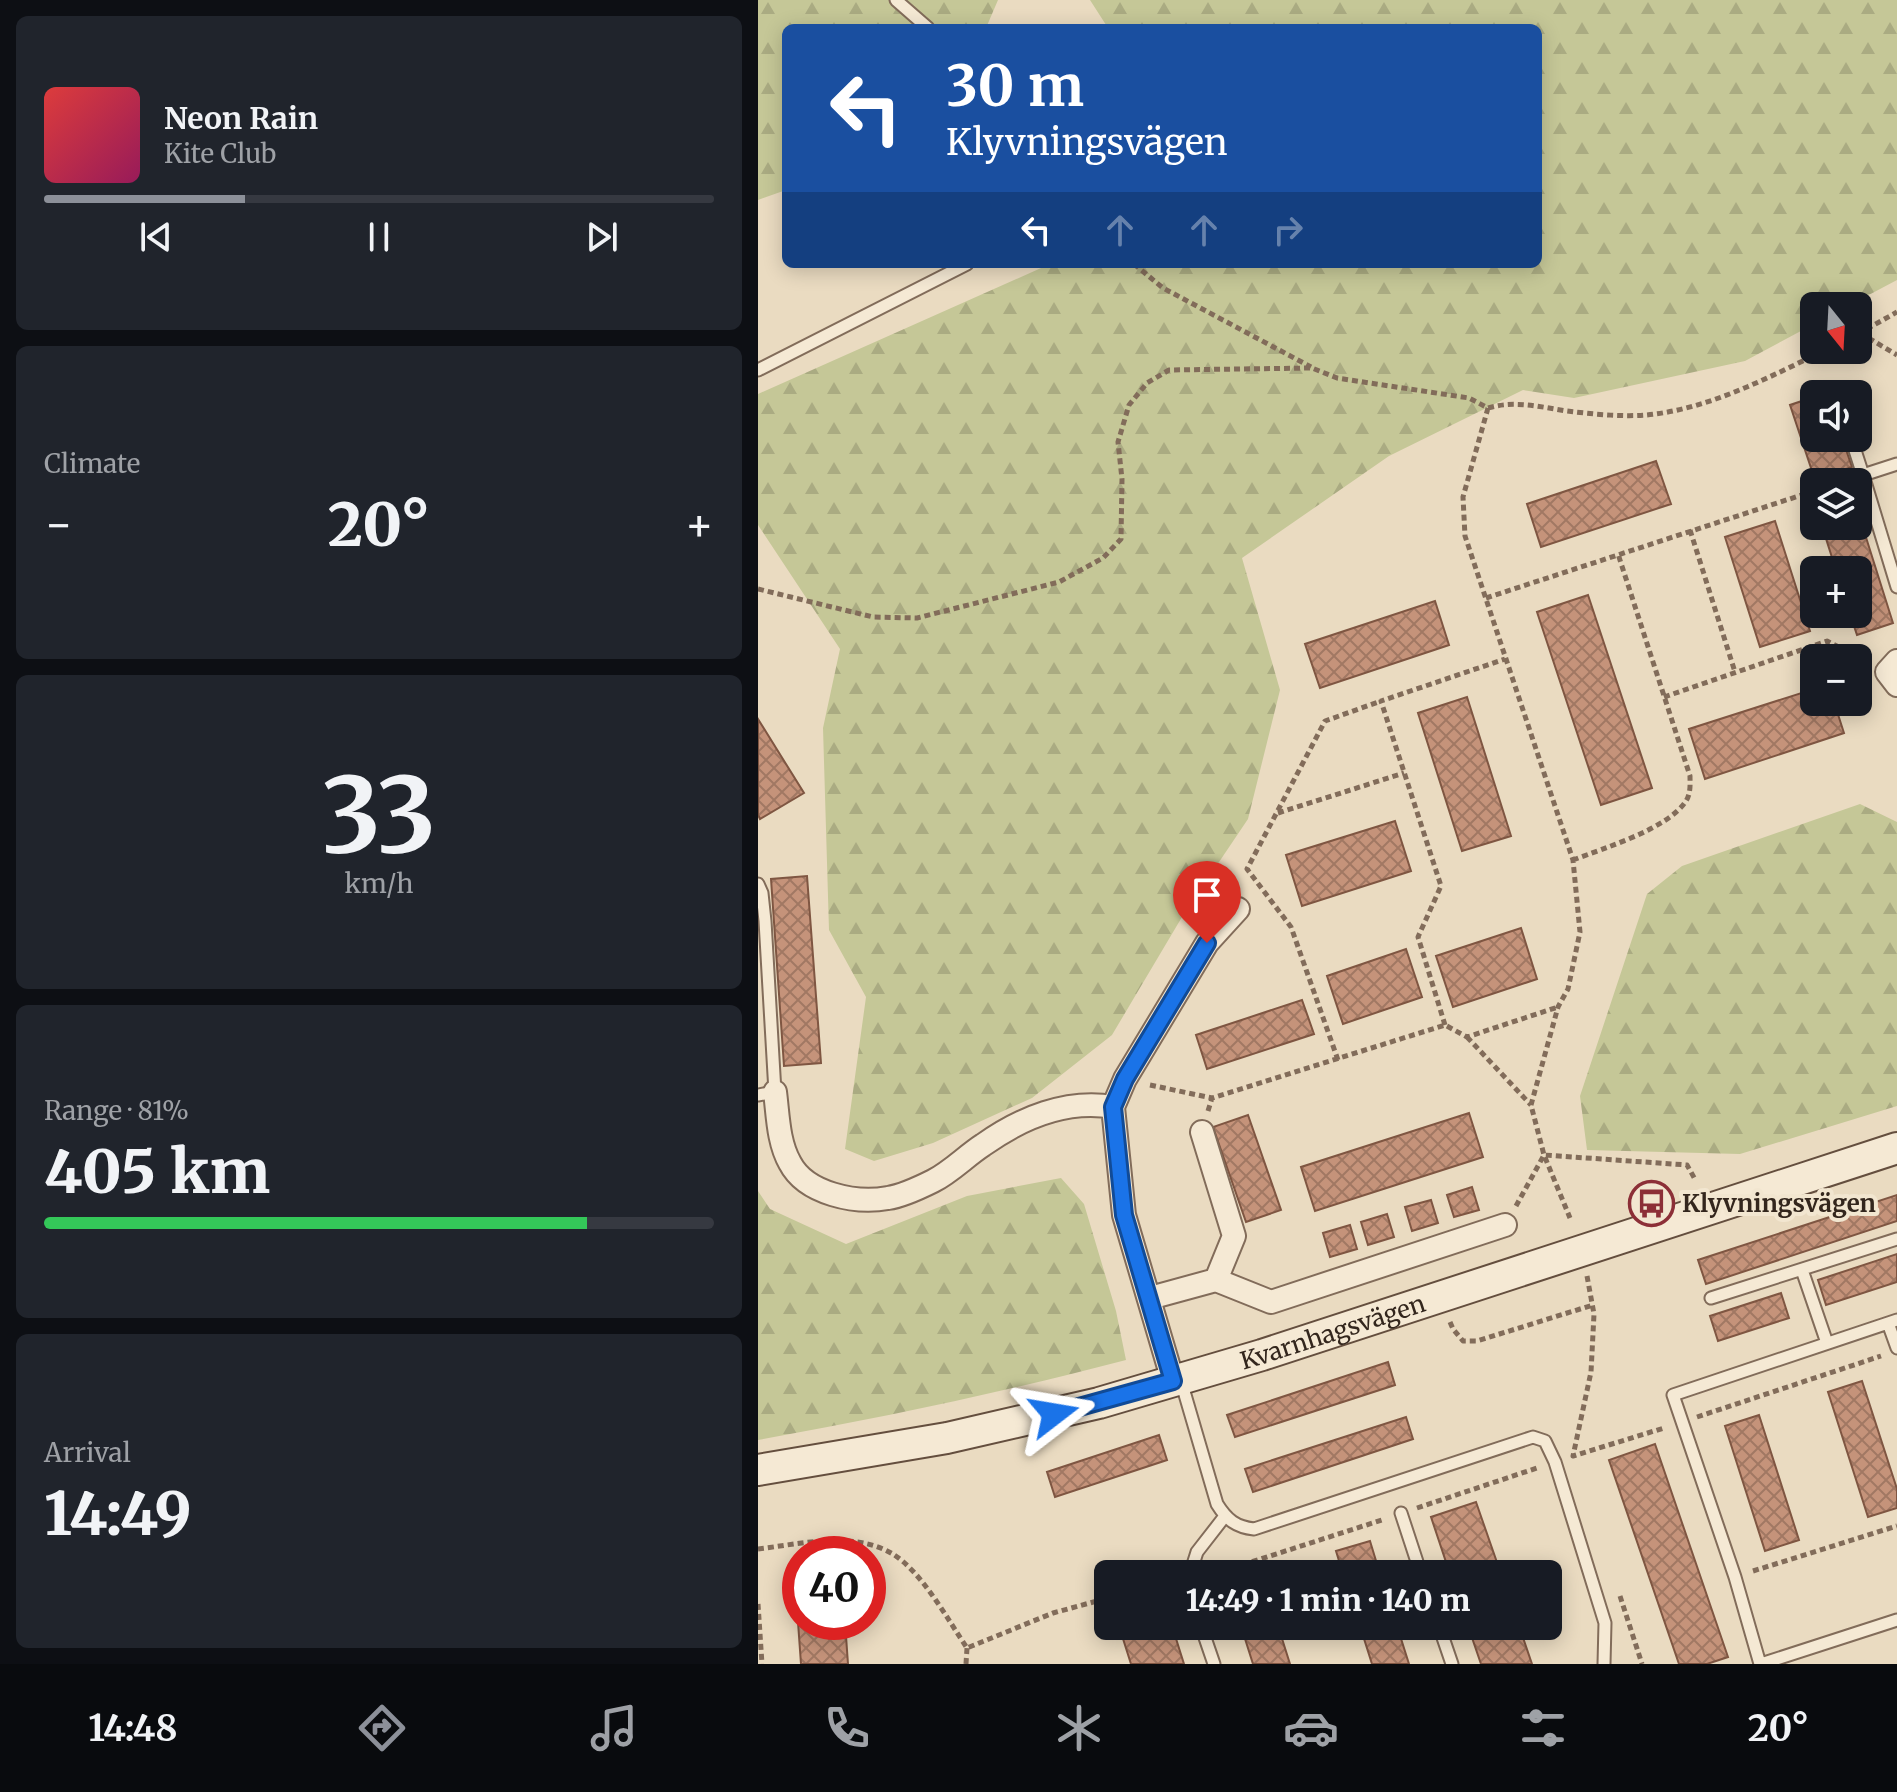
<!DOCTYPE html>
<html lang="en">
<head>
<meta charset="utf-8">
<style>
	:root { --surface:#171b24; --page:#20242c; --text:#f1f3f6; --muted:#9ea1a6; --line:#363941; --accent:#8c9099 }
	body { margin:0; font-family:Merriweather,serif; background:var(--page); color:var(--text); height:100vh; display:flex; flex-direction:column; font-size:30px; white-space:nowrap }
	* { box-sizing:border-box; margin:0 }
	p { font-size:26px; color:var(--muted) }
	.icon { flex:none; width:44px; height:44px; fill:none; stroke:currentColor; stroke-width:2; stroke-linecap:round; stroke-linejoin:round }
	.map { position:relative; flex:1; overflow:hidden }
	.sheet { display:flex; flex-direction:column; gap:16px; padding:16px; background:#0d0f14; width:758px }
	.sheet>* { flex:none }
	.banner { position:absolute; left:24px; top:24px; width:760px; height:244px; border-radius:12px; box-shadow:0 4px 20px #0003; background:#1a4fa0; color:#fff; overflow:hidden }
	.needle { width:52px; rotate:162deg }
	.tools { position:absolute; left:1042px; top:292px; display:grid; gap:16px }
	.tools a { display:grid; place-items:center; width:72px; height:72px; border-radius:12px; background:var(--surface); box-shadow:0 4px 20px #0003; font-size:40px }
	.speed { position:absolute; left:24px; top:1536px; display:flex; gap:16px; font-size:40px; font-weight:700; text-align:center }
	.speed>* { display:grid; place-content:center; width:104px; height:104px; border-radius:50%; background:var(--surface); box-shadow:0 4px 20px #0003; line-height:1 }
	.speed .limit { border:12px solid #d22; background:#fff; color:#111 }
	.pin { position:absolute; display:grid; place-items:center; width:68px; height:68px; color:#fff; margin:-82px -34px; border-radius:50% 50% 50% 0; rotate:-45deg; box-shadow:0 0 8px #0007 }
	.pin .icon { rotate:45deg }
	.me { position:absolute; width:88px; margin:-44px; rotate:76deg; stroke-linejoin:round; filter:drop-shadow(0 0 6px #0008) }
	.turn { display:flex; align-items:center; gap:28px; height:168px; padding:0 32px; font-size:36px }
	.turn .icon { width:104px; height:104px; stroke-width:2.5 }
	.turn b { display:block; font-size:56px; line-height:68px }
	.lanes { display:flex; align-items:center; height:76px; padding:0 32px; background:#0003; justify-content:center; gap:40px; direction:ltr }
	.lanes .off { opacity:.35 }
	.big { font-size:60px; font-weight:800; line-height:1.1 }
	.sheet .card { flex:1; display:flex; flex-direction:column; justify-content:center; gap:12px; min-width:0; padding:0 28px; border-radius:12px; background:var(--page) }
	.sheet .dial { align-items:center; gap:0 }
	.dial b { font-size:104px; line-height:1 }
	.song { display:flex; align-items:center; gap:24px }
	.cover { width:96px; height:96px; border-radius:12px; background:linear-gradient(135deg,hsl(0 70% 55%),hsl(330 70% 35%)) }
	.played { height:8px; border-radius:4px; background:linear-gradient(90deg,var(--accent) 30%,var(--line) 30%) }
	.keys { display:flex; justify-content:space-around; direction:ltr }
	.heat { display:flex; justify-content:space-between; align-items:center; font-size:44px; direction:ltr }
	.charge { height:12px; border-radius:6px; background:linear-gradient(90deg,#34c759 81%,var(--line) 0) }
	.trip { position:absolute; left:336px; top:1560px; width:468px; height:80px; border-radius:12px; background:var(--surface); box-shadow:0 4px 20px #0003; font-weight:800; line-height:80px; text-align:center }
	.tab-bar { display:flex; height:128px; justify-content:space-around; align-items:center; background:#090b0e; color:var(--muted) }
	.tab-bar .icon { width:56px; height:56px }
	.tab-bar .on { color:var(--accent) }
	.tab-bar b { font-size:36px; color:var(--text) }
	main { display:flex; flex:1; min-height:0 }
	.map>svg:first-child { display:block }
	.forest { fill:url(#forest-firs) }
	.building { fill:url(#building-cross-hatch); stroke:#7f5642; stroke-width:2 }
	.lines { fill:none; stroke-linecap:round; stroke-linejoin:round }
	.lane-casing { stroke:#826c5a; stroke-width:15 }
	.street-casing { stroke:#826c5a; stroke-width:26 }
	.secondary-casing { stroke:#644e3e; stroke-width:34 }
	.path { stroke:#826c5a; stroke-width:5; stroke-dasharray:6 4; stroke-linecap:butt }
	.lane { stroke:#f5e9d4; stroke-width:11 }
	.street { stroke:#f5e9d4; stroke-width:22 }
	.secondary { stroke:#f5e9d4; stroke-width:30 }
	.route-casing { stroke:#114b97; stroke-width:20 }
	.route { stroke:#1a73e8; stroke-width:14 }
	.labels { text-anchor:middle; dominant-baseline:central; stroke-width:8; stroke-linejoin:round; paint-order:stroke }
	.poi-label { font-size:24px; font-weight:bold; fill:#33261d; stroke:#f2e6d0; text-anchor:start }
	.street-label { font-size:24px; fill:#33261d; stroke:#f2e6d0 }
</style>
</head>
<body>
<main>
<section class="sheet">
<div class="card">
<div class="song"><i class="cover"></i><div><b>Neon Rain</b><p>Kite Club</p></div></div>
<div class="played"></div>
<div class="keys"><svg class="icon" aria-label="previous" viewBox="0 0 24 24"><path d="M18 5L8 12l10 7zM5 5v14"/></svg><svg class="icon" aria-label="pause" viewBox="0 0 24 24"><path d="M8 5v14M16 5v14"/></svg><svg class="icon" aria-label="next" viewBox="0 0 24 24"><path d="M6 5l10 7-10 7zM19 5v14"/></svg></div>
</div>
<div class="card"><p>Climate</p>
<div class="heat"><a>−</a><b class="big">20°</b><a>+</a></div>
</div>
<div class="card dial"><b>33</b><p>km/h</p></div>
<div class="card"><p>Range · 81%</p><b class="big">405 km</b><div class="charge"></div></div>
<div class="card"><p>Arrival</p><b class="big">14:49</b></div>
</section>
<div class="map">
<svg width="1139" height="1664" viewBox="0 0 1139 1664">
	<defs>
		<pattern id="forest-firs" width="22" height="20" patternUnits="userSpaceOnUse" patternTransform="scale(2)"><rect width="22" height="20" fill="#c5c797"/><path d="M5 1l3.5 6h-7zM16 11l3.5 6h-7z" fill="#aaab82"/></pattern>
		<pattern id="building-cross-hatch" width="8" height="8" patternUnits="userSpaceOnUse" patternTransform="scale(2)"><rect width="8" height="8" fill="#c5937a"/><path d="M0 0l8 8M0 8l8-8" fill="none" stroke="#a17863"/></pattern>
	</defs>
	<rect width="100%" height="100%" fill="#eadbc1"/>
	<!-- forest -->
	<path class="forest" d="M0,0h240l-12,28h-200v162l-28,10z
		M332,0h807v280l-49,26h-34v18l-69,37 -171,37 -51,-8 -134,66 -147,102 38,132 -32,129 -66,98 -70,118 -80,63 -99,45 -59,18 -29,-12 21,-152 -37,-67 -6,-202 17,-79 -82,-124v-131l292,-130h488v-236h-430z
		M1102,804l37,18v284l-157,48 -153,-4 -7,-54 67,-202 35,-28z
		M303,1178l23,26 32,107 10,49c-121,32 -245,58 -368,80v-249l12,18 76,35 121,-48z"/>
	<!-- building -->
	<path class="building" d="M1056,397v41h28l10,29 -37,13 -25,-75z
		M898,461l15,43 -130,43 -14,-43z
		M1100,512l35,111 -36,12 -7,-21h8v-44h-22l-14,-44h36z
		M1017,521l35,110 -50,16 -35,-110z
		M830,595l64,193 -51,17 -64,-193z
		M677,601l14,44 -129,43 -15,-44z
		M1056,689v13h20l10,31 -139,46 -16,-50z
		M709,697l44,139 -49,15 -44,-138z
		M0,719l46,74 -44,26 -2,-4z
		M637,821l16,50 -109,35 -16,-51z
		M49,876l14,187 -37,3 -13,-187z
		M763,928l16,51 -84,28 -17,-51z
		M648,949l16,48 -79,27 -16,-48z
		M544,1000l12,34 -107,35 -11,-34z
		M711,1113l14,44 -168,54 -14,-44z
		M490,1115l33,95 -35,12 -33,-95z
		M714,1187l7,23 -25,7 -7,-22z
		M1139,1195v26l-191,63 -8,-24z
		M673,1200l7,23 -26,8 -7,-24z
		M629,1214l7,23 -26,8 -7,-23z
		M592,1225l7,24 -27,8 -7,-24z
		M1139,1254v28l-71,23 -8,-25z
		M1023,1293l8,25 -71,23 -8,-25z
		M630,1362l7,23 -160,52 -8,-22z
		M1104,1381l35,108v19l-29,9 -40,-125z
		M1001,1415l40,125 -34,11 -40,-125z
		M648,1417l7,22 -160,53 -8,-23z
		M401,1435l8,25 -112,37 -8,-25z
		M897,1444l73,213 -21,7h-28l-70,-204z
		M718,1502l25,72h-51l-19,-57z
		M612,1541l10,33h-37l-7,-23z
		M38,1594h4v28h45l3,42h-47z
		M361,1626h53l12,38h-53z
		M483,1626h37l12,38h-37z
		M602,1626h37l12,38h-37z
		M710,1626h51l13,38h-51z"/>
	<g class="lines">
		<defs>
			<path id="lane" d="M138,0l32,28
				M0,370l209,-106
				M1093,438l12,37
				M1139,464l-34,11 34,112
				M0,884l4,9 3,28 10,171 -17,3
				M1044,1270l25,73
				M953,1298l186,-59
				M1130,1323l9,25
				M423,1381l36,123c10,16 19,23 37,25l279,-92 12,4 10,21 50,161 -1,41
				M643,1513l20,61
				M432,1574l7,-22 28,-36
				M443,1626l13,38
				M681,1626l13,38
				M1002,1664l-25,-87 -62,-182 224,-75
				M1003,1664l136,-44"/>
			<path id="street" d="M1139,661l-10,11 10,13
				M17,1092c3,23 3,50 15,71 16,31 66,41 98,35 14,-2 33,-11 45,-17 18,-9 33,-25 50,-36 38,-27 84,-46 130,-38
				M444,1132l32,104 -18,44
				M392,1298l66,-18 55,22 234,-77
				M415,1381l-49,-166 -11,-108 12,-28 82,-136 31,-34"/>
			<g id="secondary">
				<path id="s1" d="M0,1470l189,-32 152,-35 163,-48 635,-207"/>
			</g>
		</defs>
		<!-- lane casing -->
		<use href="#lane" class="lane-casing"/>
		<!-- street casing -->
		<use href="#street" class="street-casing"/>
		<!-- secondary casing -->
		<use href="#secondary" class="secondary-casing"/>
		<!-- path -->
		<path class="path" d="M376,264l29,24 148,79
			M1102,333l37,22
			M1100,334l39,-22
			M730,408l-25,89 2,39 108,324 7,72 -12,57 -10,18 -27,98 13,50 26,63
			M932,530l45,142
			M0,589l115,28 44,1 142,-36 44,-24 18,-19 1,-60 -4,-37 11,-37 18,-22 22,-13 143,-2 25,10 132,20 19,10c27,-8 52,-1 79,3 25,3 54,6 80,4 62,-6 123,-38 178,-65
			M728,598l328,-107
			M906,697l163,-56 41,21
			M520,813l126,-40
			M815,860c31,-12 95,-31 113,-59 5,-8 4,-17 4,-25l-72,-222
			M687,1025l-27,-88 23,-51 -60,-185 124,-42
			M709,1037l64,68
			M580,1060l-47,-133 -44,-58 78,-148 56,-20
			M392,1085l62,13
			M450,1111l4,-13 233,-73 22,12 91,-30
			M758,1206l28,-51 143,10 9,16
			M829,1276l7,38 -3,58 -18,84 91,-28
			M692,1322l3,7 10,12h14l116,-36
			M939,1417l184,-61
			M659,1508l123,-41
			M0,1549c42,-5 94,-18 133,4 30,17 57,67 76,95l86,-35 55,-15
			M995,1571l144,-45
			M456,1574l171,-55
			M862,1596l22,68
			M0,1604l4,60
			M208,1664l1,-16"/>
		<!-- lane -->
		<use href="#lane" class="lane"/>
		<!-- street -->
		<use href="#street" class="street"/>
		<!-- secondary -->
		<use href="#secondary" class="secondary"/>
	</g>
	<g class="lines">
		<defs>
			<path id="route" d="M296,1414l119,-33 -49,-166 -11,-108 12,-28 82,-136"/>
		</defs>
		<!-- route casing -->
		<use href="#route" class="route-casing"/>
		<!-- route -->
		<use href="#route" class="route"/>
	</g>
	<!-- icons -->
	<defs>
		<symbol id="bus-ring" viewBox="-11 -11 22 22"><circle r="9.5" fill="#f2e6d0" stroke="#8c2f37" stroke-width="1.5"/><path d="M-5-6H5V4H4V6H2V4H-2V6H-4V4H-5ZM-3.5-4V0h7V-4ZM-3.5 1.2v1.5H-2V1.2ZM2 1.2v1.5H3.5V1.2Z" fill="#8c2f37"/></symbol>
	</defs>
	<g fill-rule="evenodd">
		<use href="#bus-ring" x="868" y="1178" width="51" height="51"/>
	</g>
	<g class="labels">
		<!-- poi labels -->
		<g class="poi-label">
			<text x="924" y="1203">Klyvningsvägen</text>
		</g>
		<!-- street labels -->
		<g class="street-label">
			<text stroke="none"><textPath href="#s1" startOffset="592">Kvarnhagsvägen</textPath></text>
		</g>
	</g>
</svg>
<div class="tools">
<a><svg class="needle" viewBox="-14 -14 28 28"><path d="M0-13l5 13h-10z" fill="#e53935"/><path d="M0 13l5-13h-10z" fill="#9ea1a6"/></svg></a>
<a><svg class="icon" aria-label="sound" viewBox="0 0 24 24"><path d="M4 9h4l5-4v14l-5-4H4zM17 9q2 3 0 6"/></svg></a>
<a><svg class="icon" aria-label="layers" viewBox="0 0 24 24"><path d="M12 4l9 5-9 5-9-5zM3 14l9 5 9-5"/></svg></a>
<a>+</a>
<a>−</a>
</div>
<div class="speed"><div class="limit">40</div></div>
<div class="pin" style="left:449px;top:943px;background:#d93025"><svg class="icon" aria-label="arrive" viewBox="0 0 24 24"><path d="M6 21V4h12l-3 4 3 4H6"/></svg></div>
<svg class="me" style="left:296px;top:1414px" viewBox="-20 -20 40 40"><path d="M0-17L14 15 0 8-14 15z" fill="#1a73e8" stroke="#fff" stroke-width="4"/></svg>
<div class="trip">14:49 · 1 min · 140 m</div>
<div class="banner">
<div class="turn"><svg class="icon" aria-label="left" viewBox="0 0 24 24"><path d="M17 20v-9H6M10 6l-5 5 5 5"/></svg><div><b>30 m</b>Klyvningsvägen</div></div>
<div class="lanes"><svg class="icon" aria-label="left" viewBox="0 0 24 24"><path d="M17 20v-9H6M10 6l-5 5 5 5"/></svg><svg class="icon off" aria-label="ahead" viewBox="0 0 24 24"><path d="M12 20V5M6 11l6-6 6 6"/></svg><svg class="icon off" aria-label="ahead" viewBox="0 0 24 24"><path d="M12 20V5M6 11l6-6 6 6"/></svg><svg class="icon off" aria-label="right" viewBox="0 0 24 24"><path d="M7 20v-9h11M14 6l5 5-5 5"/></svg></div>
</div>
</div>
</main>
<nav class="tab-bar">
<b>14:48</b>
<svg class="icon on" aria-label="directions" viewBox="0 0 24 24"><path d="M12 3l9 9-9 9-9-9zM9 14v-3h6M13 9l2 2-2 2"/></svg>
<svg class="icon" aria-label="music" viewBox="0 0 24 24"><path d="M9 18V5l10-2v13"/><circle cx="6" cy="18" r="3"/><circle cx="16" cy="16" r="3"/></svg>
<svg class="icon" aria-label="phone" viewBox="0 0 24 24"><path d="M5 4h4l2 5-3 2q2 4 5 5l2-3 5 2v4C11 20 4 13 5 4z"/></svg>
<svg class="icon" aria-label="climate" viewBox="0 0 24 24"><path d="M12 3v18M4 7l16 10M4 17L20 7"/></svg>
<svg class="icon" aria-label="car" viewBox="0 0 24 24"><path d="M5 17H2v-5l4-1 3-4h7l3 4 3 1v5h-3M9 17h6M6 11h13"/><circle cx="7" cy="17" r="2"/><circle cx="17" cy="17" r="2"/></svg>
<svg class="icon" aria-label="filters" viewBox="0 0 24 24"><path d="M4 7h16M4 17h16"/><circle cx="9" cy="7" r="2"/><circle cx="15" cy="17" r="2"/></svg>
<b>20°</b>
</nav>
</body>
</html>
